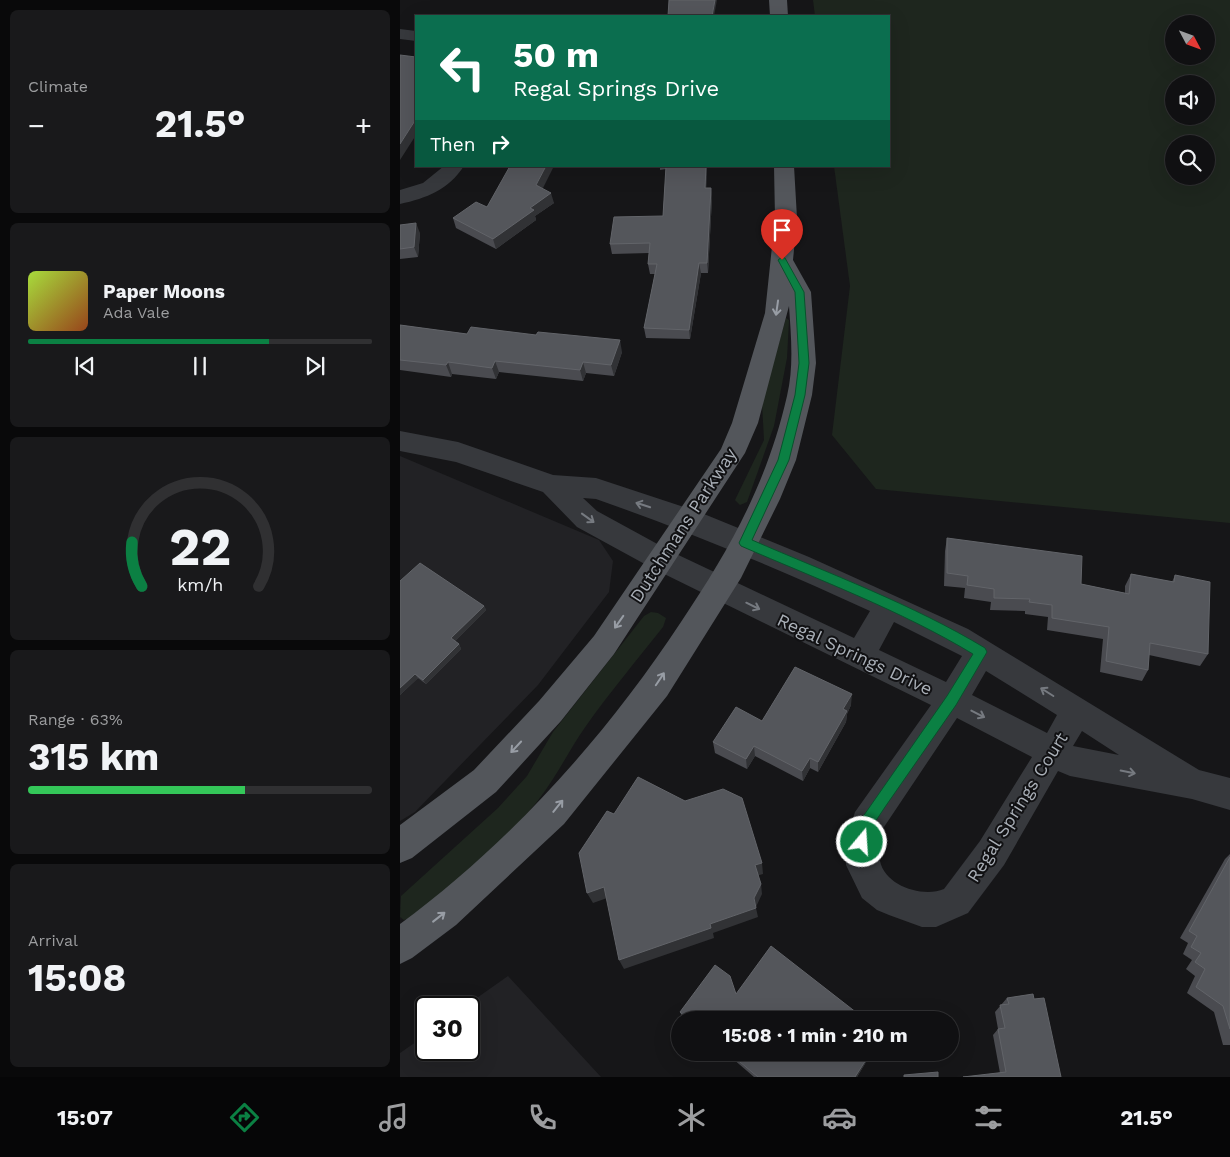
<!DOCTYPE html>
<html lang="en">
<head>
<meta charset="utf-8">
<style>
	:root { --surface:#101012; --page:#19191b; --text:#f1f3f6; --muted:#9c9d9f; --line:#303032; --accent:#0b8043 }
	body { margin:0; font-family:"Work Sans",sans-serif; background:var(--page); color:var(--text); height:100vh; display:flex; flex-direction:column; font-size:19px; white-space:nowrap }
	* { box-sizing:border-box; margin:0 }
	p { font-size:16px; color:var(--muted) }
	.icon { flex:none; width:28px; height:28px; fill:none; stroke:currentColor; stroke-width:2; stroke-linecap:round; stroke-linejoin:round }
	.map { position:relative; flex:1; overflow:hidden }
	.sheet { display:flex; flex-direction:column; gap:10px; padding:10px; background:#09090a; width:400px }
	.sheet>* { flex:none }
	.top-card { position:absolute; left:15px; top:15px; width:475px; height:152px; border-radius:0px; box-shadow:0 5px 20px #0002,0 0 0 1px var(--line); background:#0b6e4f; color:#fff; overflow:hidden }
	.needle { width:32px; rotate:131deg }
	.buttons { position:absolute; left:765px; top:15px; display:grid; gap:10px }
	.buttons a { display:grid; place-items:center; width:50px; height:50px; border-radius:50%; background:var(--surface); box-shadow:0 5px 20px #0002,0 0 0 1px var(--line); font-size:25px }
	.speed { position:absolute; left:15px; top:996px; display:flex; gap:10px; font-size:25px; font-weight:700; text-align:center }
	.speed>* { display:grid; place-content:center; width:65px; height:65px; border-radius:50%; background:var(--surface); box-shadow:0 5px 20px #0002,0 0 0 1px var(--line); line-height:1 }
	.speed .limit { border:2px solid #111; border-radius:8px; background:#fff; color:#111 }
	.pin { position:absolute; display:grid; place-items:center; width:42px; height:42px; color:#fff; margin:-51px -21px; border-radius:50% 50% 50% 0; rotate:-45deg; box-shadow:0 0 5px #0007 }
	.pin .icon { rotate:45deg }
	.me { position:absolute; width:55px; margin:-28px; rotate:18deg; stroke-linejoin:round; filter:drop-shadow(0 0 4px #0008) }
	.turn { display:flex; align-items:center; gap:18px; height:105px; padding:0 15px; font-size:22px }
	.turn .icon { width:65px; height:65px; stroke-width:2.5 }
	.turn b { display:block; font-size:35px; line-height:42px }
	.then { display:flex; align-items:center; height:48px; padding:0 15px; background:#0003; gap:10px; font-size:19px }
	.big { font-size:38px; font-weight:700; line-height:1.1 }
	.sheet .tile { flex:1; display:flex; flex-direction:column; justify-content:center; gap:8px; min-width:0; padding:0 18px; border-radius:8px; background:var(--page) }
	.sheet .dial { align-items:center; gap:0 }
	.dial svg { height:130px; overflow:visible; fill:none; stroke:var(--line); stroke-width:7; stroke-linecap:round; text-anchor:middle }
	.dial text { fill:var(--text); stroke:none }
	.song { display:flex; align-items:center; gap:15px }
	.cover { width:60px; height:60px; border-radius:8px; background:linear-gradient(135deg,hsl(80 70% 55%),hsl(20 70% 35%)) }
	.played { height:5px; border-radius:2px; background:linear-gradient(90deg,var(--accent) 70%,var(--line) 70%) }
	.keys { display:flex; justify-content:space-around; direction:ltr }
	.heat { display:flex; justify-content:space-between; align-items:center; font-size:28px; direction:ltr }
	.charge { height:8px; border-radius:4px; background:linear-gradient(90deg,#34c759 63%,var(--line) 0) }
	.trip { position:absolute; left:271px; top:1011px; width:288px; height:50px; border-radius:25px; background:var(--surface); box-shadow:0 5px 20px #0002,0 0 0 1px var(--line); font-weight:700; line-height:50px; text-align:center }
	.tab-bar { display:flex; height:80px; justify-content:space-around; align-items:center; background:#060607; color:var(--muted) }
	.tab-bar .icon { width:35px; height:35px }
	.tab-bar .selected { color:var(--accent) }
	.tab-bar b { font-size:22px; color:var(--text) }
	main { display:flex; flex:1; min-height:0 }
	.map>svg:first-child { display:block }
	.built { fill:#222225 }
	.green { fill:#1e261e; fill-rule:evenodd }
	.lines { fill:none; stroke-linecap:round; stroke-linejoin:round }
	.minor { fill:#37393d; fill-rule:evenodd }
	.major { fill:#53565b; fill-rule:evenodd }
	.wall { fill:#4a4b50 }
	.shaded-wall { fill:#313235 }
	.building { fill:#54565b; stroke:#626469 }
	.oneway { stroke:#989da5 }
	.oneway2 { stroke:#767a80 }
	.route { fill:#0b8043; stroke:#07532c }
	.labels { text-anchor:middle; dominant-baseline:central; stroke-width:4; stroke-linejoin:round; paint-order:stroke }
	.street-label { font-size:18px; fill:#a9afb7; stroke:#111113 }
</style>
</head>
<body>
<main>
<section class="sheet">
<div class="tile"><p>Climate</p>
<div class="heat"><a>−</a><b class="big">21.5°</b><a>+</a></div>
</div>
<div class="tile">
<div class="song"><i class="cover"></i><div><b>Paper Moons</b><p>Ada Vale</p></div></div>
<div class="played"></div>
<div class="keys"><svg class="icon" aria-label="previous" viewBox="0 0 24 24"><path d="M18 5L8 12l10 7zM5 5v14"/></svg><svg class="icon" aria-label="pause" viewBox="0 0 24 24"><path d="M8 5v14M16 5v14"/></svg><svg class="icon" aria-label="next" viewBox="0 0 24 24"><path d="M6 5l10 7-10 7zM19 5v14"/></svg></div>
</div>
<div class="tile dial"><svg viewBox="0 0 100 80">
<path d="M14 69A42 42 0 1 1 86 69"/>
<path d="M14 69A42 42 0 0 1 8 42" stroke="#0b8043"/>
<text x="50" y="56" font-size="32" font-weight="700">22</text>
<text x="50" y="72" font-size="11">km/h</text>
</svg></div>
<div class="tile"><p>Range · 63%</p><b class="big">315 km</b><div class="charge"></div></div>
<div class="tile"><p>Arrival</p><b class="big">15:08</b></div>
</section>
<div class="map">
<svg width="830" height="1077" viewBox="0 0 830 1077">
	<rect width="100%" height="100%" fill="#161618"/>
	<!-- built -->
	<path class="built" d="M0,456l199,84 14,21 -4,31 -71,93 -123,127 -15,9z
		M108,976l93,101h-201v-24l26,-18v15h43v-42l-5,-1z"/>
	<!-- green -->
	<path class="green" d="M413,0h417v523l-354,-34 -44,-54 18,-149 -16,-120h55v-150h-74zM774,24h32v32h-32zM774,84h32v32h-32zM774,144h32v32h-32z
		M386,318l3,2 -2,38 -13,68 -27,76 -7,3 -5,-5 29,-60 -2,-37z
		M251,612l7,1 8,5 -3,9c-26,33 -53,65 -77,99 -17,24 -29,50 -47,73 -20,27 -106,113 -135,121l-4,-3 1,-21 97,-88 29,-32 26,-44 91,-116z"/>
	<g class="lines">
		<!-- minor -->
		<path class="minor" d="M0,29l16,2v10l-16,-2z
			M44,166h20c-16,24 -37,32 -64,38v-14l23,-7z
			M0,431l58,11 95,33 43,3 103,34 110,45 159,72 231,141 31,8v32l-38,-11 -122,-23 -12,-5 -54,94 -36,48 -32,14h-14l-33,-12 -12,-5 -15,-12 -16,-33 -1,-22 10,-31 76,-107 -279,-137 -75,-41 -34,-35 -87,-30 -56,-11zM183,498l13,1c94,33 183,70 274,112l-16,27 -182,-86 -75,-41zM494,622l68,34 -16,26 -67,-32zM586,671l71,44 -10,18 -75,-38zM557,718l75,39 -52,84 -36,48c-21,9 -59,-3 -64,-28 -2,-11 -1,-21 2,-31zM682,731l37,24 -46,-9z"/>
		<!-- major -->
		<path class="major" d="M369,0h18l1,16h-18z
			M374,166h20l3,52 -4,42 18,32 5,71 -4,32 -16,65 -16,39 -39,79 -74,118 -103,128 -108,101 -44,33 -12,6v-40c111,-82 205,-187 281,-302 49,-73 86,-139 106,-226 7,-29 4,-60 2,-90l-31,117 -13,30 -131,201 -53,67 -65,71 -84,66 -12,5v-38l74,-55 65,-69 55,-65 127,-187 11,-26 33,-110 10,-95z"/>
	</g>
	<!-- wall -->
	<path class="wall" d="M260,166h47l-1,22h5l1,10 -4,75h-7l-11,66 -44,-1 -2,-10 11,-54h-5l-2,-10 1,-11 -37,1 -2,-10 53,-28 3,-47 -6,1z
		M142,189l12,14 -19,13 1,4 -40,29 -40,-21 -3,-10z
		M0,225l20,8 -2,24 -18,2z
		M0,325l67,9 155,18 -8,24 -28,-3 -3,8 -84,-9 -3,7 -44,-5 -1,3 -51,-7z
		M547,538l134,46 44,9v-7l6,-12 41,8 3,-7 33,79 -8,12 -51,-11 -1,15 -6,11 -42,-9 3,-33 -56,-9 1,-13 -23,-3v-3l-35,-1 1,-8 -27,-4 1,-10 -21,-2 1,-35z
		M0,581l84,25 2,4 -31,31 4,3 2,5 -35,35 -8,-6 -18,17z
		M451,705l-4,9 -1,8 -28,50 -8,-4 -7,13 -48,-25 -8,13 -32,-16 -2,-11 49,-21z
		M830,854v191h-7l-9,-33 -27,-19 8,-17 -9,-7 6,-9 -9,-6 5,-11 -8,-5 45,-79z
		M336,994l130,26h-180l-3,-2 -3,-6z
		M607,998l27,1 27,78 -61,-4 -7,-38 5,-6 -3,-17z
		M325,1052h147l-15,25h-103z"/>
	<!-- shaded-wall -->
	<path class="shaded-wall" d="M315,0h2l-3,16h-2z
		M16,119v16l-16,25v-16z
		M146,166h8l-15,30 -3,-11z
		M306,166h1l-1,32 -1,-10z
		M311,188l1,10 -4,75 -1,-10z
		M151,193l3,10 -19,13 1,4 -40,29 -3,-10 37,-31z
		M16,223l4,10 -2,24 -4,-10z
		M299,263l2,10 -11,66 -1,-9z
		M220,340l2,12 -8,24 -3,-11z
		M95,361l4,11 -3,7 -4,-11z
		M48,362l4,12 -1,3 -5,-12z
		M183,362l3,11 -3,8 -3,-11z
		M84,606l2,4 -33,33 -2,-5z
		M59,644l2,5 -35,35 -3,-4z
		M15,674l3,4 -18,17v-7z
		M452,694l-1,11 -4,9 -1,8 -28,50v-10l25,-53z
		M354,746l1,10 -8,13 -1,-10z
		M410,758v10l-7,13 -1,-10z
		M362,863l1,11 -7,2 -1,-11z
		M361,884l1,10 -6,13 -2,-9z
		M204,887l6,10 -17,6 -6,-10z
		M356,908l2,9 -45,16 1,5 -90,31 -5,-9 91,-36z
		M471,1052h1l-15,25h-2z"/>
	<!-- building -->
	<path class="building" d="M269,0h46l-3,16h-44z
		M0,55l16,2v62l-16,25z
		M110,166h36l-10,19 15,8 -21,15 4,2 -41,29 -40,-21 23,-16 11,5z
		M266,166h40l-1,22h6l-4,75h-8l-10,67 -45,-2 13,-64h-9l2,-21 -40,1 4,-27 49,-1z
		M16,223l-2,24 -14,2v-24z
		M0,325l67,9 4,-7 65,8 2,-3 82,8 -9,25 -28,-3 -3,8 -85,-9 -3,7 -44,-6 -2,3 -46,-5z
		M547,538l135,18 -1,28 48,10 2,-20 43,8 1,-7 35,7 -2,72 -58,-11 -2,27 -42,-9 3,-34 -57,-9v-13l-23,-3 1,-3 -36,-1v-9l-27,-4 1,-9 -21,-3z
		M20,563l64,43 -33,32 8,6 -36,36 -8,-6 -15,14v-107z
		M395,667l57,27 -9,15 4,2 -29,51 -8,-4 -8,13 -48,-25 -8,13 -33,-17 23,-35 26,14z
		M238,777l47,24 38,-12 19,9 20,65 -7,2 6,19 -7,14 2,10 -46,16 1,4 -92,32 -15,-73 -17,6 -8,-40 28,-42 7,3z
		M830,857v172l-7,-23 -27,-19 9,-18 -10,-7 6,-9 -10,-6 6,-11 -8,-5z
		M371,946l95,74h-177l-9,-8 35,-47 15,11 6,18z
		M633,994l1,5 10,-1 17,79h-98l43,-5 -8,-43 7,-1 -5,-23 9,-1 -2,-6z
		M328,1052h143l-16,25h-97z
		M538,1072v5h-34v-2z"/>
	<!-- one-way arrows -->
	<defs><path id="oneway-shaft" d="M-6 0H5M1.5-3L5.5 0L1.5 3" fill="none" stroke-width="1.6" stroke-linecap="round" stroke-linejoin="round" transform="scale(1.25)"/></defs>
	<g class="oneway">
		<use href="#oneway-shaft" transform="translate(377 308) rotate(98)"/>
		<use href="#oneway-shaft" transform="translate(219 622) rotate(125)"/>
		<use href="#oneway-shaft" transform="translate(260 679) rotate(-56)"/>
		<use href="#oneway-shaft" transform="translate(116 747) rotate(133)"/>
		<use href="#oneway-shaft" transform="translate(158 806) rotate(-51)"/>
		<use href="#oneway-shaft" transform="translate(39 917) rotate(-38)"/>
	</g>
	<g class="oneway2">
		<use href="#oneway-shaft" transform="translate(243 505) rotate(-162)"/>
		<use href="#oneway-shaft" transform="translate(188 518) rotate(36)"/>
		<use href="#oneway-shaft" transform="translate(353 606) rotate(26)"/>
		<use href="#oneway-shaft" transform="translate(647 692) rotate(-148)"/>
		<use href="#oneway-shaft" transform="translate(578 714) rotate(27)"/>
		<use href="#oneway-shaft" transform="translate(728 772) rotate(11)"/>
	</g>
	<!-- route -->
	<path class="route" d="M382,257l3,1 19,34 5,71 -4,32 -16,65 -37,80c78,34 160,64 233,108l2,4 -31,53 -71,102 -12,18 -6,22 -5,2 -5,-2 -2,-5 7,-24 85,-122 26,-42c-73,-44 -154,-74 -232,-108l-2,-3 39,-83 17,-65 4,-32 -4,-71 -17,-32z"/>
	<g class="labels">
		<!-- street labels -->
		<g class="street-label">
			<text transform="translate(283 525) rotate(-57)">Dutchmans Parkway</text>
			<text transform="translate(455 654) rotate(25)">Regal Springs Drive</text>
			<text transform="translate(617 807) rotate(-58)">Regal Springs Court</text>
		</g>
	</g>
</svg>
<div class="buttons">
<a><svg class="needle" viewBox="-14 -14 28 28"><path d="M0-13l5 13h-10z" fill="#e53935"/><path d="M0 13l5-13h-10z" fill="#9c9d9f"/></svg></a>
<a><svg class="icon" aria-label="sound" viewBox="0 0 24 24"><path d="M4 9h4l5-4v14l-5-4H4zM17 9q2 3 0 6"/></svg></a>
<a><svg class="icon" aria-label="search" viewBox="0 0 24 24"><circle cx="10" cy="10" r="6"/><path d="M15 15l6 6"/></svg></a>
</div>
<div class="speed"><div class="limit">30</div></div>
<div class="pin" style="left:382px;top:260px;background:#d93025"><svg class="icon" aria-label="arrive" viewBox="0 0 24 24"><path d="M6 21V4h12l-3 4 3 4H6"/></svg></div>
<svg class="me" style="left:462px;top:842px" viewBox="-20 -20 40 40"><circle r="17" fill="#0b8043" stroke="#fff" stroke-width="3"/><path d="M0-11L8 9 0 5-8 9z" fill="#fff"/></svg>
<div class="trip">15:08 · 1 min · 210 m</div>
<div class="top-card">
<div class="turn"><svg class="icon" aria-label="left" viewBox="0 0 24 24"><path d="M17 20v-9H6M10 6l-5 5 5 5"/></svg><div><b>50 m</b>Regal Springs Drive</div></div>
<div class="then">Then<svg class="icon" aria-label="right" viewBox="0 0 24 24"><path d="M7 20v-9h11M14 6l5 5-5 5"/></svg></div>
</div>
</div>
</main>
<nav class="tab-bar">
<b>15:07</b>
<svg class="icon selected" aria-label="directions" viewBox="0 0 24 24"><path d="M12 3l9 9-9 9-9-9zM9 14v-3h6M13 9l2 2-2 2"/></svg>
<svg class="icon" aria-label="music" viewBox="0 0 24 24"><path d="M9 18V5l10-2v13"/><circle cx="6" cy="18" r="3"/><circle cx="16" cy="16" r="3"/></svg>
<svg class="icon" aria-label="phone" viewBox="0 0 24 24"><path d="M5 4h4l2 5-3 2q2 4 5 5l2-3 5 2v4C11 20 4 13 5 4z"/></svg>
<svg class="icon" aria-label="climate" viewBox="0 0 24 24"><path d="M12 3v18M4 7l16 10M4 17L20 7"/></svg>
<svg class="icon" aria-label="car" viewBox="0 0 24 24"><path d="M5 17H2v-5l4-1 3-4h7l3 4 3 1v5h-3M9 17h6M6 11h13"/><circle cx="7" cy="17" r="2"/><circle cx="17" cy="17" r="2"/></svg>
<svg class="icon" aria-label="filters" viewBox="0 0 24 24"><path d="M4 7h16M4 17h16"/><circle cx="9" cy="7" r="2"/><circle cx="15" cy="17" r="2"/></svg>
<b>21.5°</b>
</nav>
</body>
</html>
